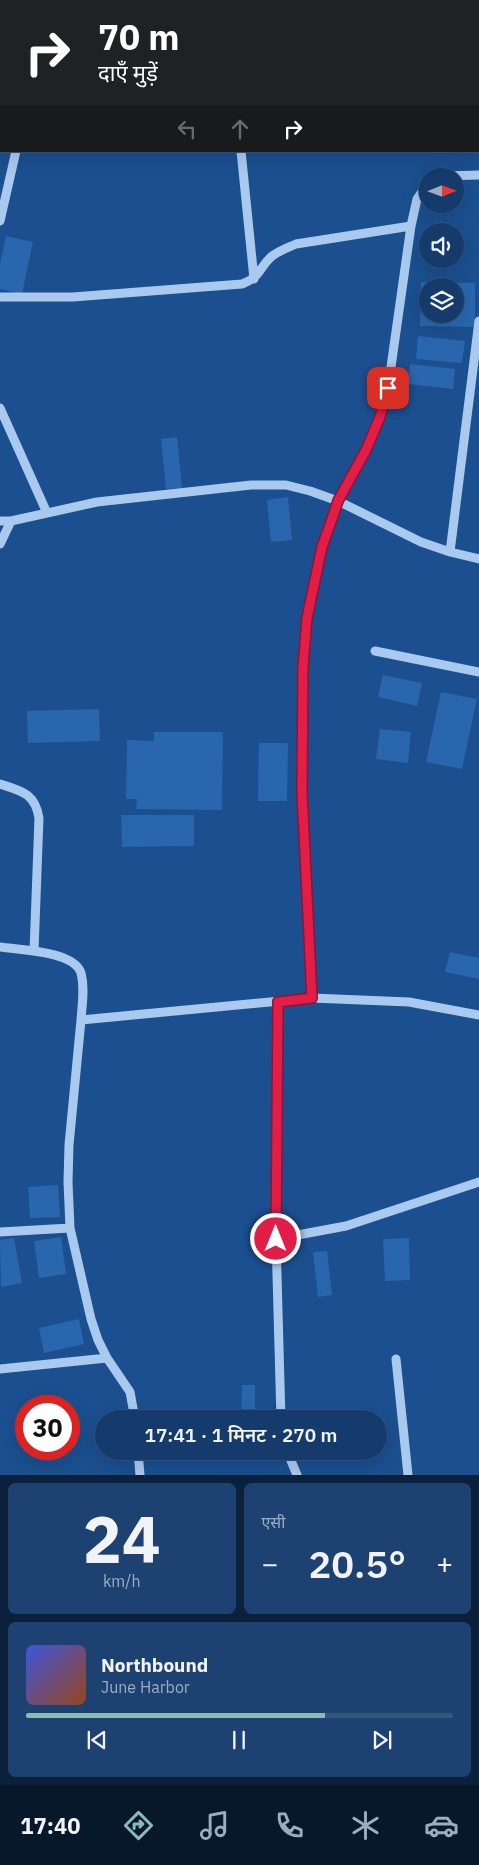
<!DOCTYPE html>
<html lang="hi">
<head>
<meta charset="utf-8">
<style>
	:root { --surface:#143b6b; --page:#1d4271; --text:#f1f3f6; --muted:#9dadc1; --line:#33557e; --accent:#8bbbb9 }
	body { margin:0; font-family:"IBM Plex Sans","Noto Sans Devanagari",sans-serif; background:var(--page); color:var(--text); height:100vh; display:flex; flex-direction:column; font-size:19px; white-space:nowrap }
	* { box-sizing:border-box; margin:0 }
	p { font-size:16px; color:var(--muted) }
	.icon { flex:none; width:28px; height:28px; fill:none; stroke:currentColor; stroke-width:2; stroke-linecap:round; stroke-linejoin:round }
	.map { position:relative; height:1475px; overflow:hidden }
	.sheet { display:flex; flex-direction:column; gap:8px; padding:8px; background:#0b203b; flex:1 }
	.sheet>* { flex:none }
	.banner { position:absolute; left:0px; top:0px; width:480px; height:152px; box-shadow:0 5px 20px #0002,0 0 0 1px var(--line); background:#202124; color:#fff; overflow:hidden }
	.needle { width:32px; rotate:89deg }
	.buttons { position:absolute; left:419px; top:168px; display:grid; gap:10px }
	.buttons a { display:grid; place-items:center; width:45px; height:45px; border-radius:50%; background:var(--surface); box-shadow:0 5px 20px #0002,0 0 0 1px var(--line); font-size:25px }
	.speed { position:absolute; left:15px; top:1395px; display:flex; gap:10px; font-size:25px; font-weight:700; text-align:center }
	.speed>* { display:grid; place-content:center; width:65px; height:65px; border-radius:50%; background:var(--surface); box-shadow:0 5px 20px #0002,0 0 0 1px var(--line); line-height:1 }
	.speed .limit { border:8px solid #d22; background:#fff; color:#111 }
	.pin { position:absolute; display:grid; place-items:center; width:42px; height:42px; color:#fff; margin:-21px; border-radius:10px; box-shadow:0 2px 8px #0006 }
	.me { position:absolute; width:55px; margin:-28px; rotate:0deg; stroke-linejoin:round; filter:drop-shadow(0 0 4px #0008) }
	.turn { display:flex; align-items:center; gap:18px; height:105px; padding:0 15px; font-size:22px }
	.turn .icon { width:65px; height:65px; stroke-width:2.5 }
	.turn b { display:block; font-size:35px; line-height:42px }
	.lanes { display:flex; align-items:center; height:48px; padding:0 15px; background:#0003; justify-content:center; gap:25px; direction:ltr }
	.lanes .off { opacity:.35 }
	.big { font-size:38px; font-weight:600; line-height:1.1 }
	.sheet .widget { flex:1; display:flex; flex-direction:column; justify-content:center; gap:8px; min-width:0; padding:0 18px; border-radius:8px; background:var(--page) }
	.sheet .dial { align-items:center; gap:0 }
	.dial b { font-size:65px; line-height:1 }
	.song { display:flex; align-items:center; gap:15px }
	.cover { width:60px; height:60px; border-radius:8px; background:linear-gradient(135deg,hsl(230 70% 55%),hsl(20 70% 35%)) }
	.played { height:5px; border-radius:2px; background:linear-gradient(90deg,var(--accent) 70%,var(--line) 70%) }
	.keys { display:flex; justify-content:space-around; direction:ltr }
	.heat { display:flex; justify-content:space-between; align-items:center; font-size:28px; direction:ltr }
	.sheet .tiles { flex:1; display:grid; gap:8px; grid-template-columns:1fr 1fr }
	.widget:last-child { grid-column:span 2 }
	.trip { position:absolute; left:95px; top:1410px; width:292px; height:50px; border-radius:25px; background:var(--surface); box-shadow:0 5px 20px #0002,0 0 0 1px var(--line); font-weight:600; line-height:50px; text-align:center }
	.dock { display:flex; height:80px; justify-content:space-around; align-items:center; background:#08182b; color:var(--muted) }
	.dock .icon { width:35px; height:35px }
	.dock .on { color:var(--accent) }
	.dock b { font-size:22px; color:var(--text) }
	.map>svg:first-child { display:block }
	.building { fill:#2a66ad; fill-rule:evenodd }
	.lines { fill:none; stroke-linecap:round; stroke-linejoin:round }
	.minor { stroke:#a9c9ee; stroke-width:9 }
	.route-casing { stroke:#92132f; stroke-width:12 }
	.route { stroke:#e11d48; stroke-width:9 }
</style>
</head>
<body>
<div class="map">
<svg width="479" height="1475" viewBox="0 0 479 1475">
	<rect width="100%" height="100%" fill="#1b4f8f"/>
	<!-- building -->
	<path class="building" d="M6,236l27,6 -11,52 -22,-5v-25z
		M421,282l54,1v44l-55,-1zM428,286h27v28h-27z
		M418,336l47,5 -3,22 -46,-4z
		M410,364l45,5 -2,20 -45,-5z
		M177,437l5,51 -16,1 -5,-50z
		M288,497l4,43 -21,2 -4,-42z
		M383,675l39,8 -5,23 -39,-9z
		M441,692l36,7 -15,70 -36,-7z
		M99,709l1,32 -72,2 -1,-32z
		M380,729l31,3 -3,31 -32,-4z
		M154,732h69l-1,78 -86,-1 1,-10h-11l1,-59 27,1z
		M259,743h29l-1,58h-29z
		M121,815h73v31l-72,1z
		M450,952l29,6v21l-34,-7z
		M58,1185l2,32 -30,1 -2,-31z
		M61,1237l5,37 -27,4 -5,-37z
		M14,1238l8,45 -21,4 -1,-47z
		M409,1238l1,42 -25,1 -2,-42z
		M327,1251l5,44 -14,2 -5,-45z
		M79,1319l5,25 -40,9 -5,-25z
		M242,1385h13v34h-14z"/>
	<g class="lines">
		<!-- minor -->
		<path class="minor" d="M175,0v1
			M0,6h1
			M241,151l13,128
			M444,176l35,-1
			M0,221l16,-70
			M0,297h73l169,-13c20,-8 16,-15 29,-27 7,-6 16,-9 25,-13l115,-18
			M0,408l47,105
			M0,521h11l86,-19 154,-17h35l24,6 28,10 83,41 29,10 29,7
			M0,544l11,-23
			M450,552l29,-231
			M375,651l104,21
			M0,784c21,7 35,9 39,34l-5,133
			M0,947c20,3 74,4 81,26 4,15 1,32 0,47
			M312,998l-10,-206 1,-125 4,-49 15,-71 16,-46 28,-51 14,-33 8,-29 23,-162 6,-27 11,-16
			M278,1002l-2,237 5,180
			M0,1232l70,-4
			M276,1239l70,-13 133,-44
			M396,1359l12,116
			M0,1369l107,-11
			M135,1419l-5,-27 -23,-34 -9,-18 -7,-21 -21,-91 -2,-46 1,-37 12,-125 231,-22 97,4 70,13
			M138,1451l2,24
			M287,1451l10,24"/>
	</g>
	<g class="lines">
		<defs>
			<path id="route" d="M276,1239l2,-237 34,-4 -10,-206 1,-125 4,-49 15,-71 11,-31 5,-15 28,-51 14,-33 8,-29"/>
		</defs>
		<!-- route casing -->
		<use href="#route" class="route-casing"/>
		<!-- route -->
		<use href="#route" class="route"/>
	</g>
</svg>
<div class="buttons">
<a><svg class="needle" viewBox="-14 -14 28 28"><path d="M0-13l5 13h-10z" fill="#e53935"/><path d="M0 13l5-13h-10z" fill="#9dadc1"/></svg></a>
<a><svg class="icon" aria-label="sound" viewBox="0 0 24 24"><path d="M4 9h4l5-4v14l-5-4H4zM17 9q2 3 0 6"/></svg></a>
<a><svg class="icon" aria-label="layers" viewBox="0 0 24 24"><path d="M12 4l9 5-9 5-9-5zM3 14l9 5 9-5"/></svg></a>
</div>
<div class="speed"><div class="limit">30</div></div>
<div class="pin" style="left:388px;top:388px;background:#d93025"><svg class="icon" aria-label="arrive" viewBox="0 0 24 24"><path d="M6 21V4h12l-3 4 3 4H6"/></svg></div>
<svg class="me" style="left:276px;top:1239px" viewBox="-20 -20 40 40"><circle r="17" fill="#e11d48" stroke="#fff" stroke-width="3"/><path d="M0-11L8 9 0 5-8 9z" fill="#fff"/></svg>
<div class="trip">17:41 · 1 मिनट · 270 m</div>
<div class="banner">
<div class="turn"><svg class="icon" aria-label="right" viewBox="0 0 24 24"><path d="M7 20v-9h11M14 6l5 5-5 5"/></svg><div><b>70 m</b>दाएँ मुड़ें</div></div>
<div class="lanes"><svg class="icon off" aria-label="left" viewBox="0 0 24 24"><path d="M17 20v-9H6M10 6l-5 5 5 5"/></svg><svg class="icon off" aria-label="ahead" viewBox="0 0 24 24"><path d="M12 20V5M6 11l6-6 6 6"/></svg><svg class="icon" aria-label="right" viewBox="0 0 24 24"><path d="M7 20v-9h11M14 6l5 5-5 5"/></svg></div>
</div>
</div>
<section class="sheet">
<div class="tiles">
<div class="widget dial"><b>24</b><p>km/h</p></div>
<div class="widget"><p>एसी</p>
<div class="heat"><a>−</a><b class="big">20.5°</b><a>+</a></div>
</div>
<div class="widget">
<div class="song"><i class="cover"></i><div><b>Northbound</b><p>June Harbor</p></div></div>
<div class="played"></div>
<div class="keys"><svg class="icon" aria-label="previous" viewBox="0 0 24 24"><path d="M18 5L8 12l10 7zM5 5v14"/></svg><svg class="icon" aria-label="pause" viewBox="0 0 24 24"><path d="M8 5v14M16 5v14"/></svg><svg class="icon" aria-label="next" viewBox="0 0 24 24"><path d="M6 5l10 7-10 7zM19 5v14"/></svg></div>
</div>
</div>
</section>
<nav class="dock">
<b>17:40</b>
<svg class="icon on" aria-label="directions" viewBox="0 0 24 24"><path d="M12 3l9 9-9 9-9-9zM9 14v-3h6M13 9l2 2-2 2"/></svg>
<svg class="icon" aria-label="music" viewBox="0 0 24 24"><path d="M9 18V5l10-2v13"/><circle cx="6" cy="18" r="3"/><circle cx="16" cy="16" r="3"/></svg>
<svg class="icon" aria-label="phone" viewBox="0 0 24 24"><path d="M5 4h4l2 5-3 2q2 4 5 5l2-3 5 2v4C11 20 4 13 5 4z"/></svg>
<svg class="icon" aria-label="climate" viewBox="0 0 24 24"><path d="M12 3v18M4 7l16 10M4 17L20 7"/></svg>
<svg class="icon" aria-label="car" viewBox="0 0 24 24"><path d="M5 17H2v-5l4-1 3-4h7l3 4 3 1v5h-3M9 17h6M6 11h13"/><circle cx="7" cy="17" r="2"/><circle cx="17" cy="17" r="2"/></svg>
</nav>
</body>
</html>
